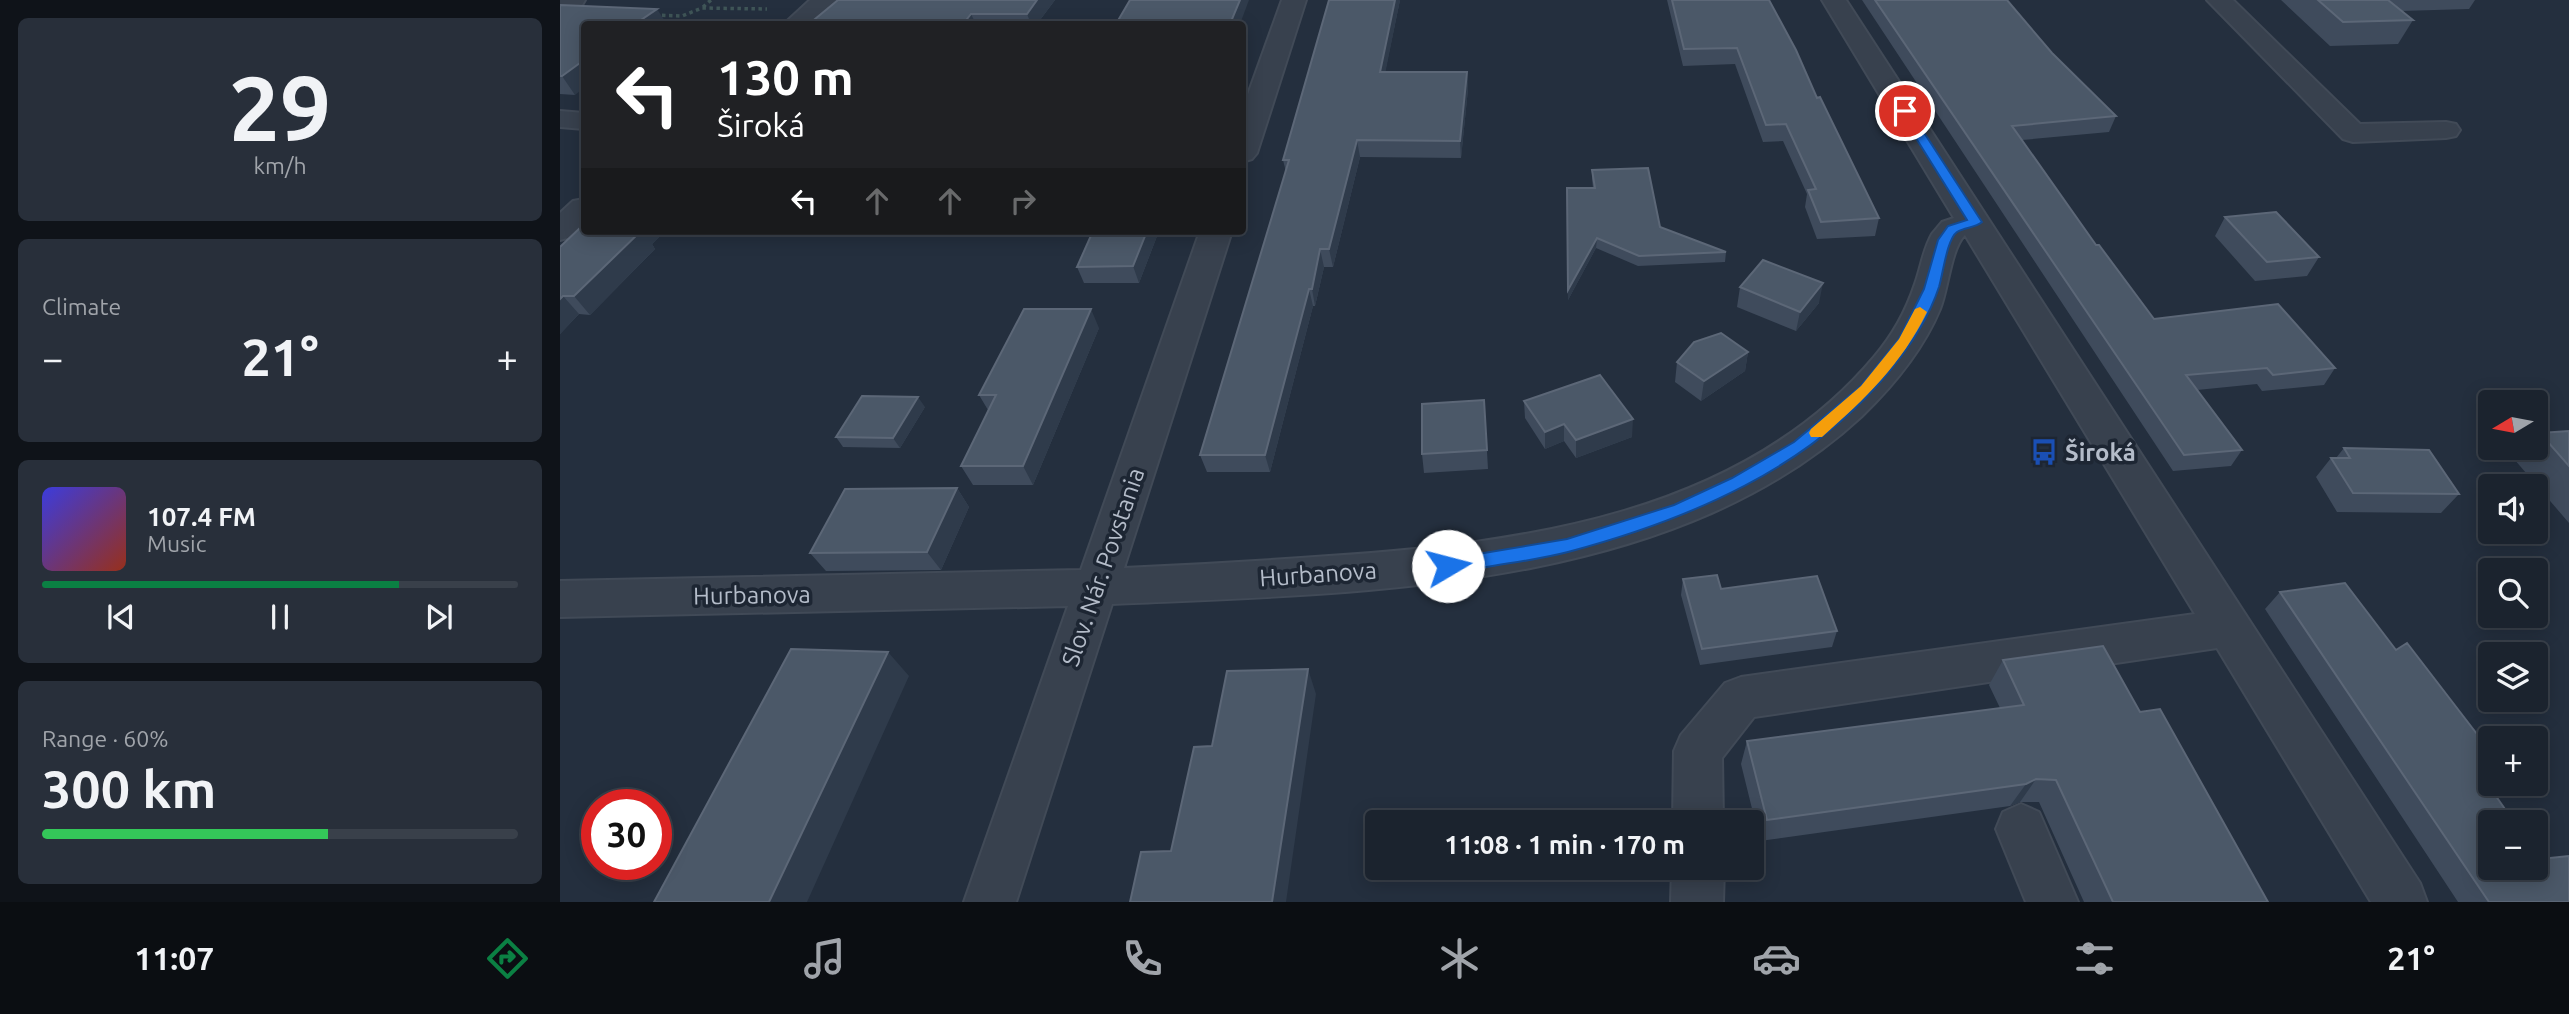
<!DOCTYPE html>
<html lang="en">
<head>
<meta charset="utf-8">
<style>
	:root { --surface:#1b232e; --page:#282f3a; --text:#f1f3f6; --muted:#a0a4aa; --line:#39404a; --accent:#0b8043 }
	body { margin:0; font-family:Ubuntu,sans-serif; background:var(--page); color:var(--text); height:100vh; display:flex; flex-direction:column; font-size:26px; white-space:nowrap }
	* { box-sizing:border-box; margin:0 }
	p { font-size:23px; color:var(--muted) }
	.icon { flex:none; width:38px; height:38px; fill:none; stroke:currentColor; stroke-width:2; stroke-linecap:round; stroke-linejoin:round }
	.map { position:relative; flex:1; overflow:hidden }
	.details { display:flex; flex-direction:column; gap:18px; padding:18px; background:#0f1319; width:560px }
	.details>* { flex:none }
	.guide { position:absolute; left:21px; top:21px; width:665px; height:214px; border-radius:7px; box-shadow:0 4px 18px #0003,0 0 0 2px var(--line); background:#202124; color:#fff; overflow:hidden }
	.needle { width:46px; rotate:260deg }
	.fabs { position:absolute; left:1918px; top:390px; display:grid; gap:14px }
	.fabs a { display:grid; place-items:center; width:70px; height:70px; border-radius:7px; background:var(--surface); box-shadow:0 4px 18px #0003,0 0 0 2px var(--line); font-size:35px }
	.speed { position:absolute; left:21px; top:789px; display:flex; gap:14px; font-size:35px; font-weight:700; text-align:center }
	.speed>* { display:grid; place-content:center; width:91px; height:91px; border-radius:50%; background:var(--surface); box-shadow:0 4px 18px #0003,0 0 0 2px var(--line); line-height:1 }
	.speed .limit { border:10px solid #d22; background:#fff; color:#111 }
	.pin { position:absolute; display:grid; place-items:center; width:60px; height:60px; color:#fff; margin:-30px; border:4px solid #fff; border-radius:50%; box-shadow:0 2px 7px #0007 }
	.me { position:absolute; width:77px; margin:-38px; rotate:82deg; stroke-linejoin:round; filter:drop-shadow(0 0 5px #0008) }
	.turn { display:flex; align-items:center; gap:24px; height:147px; padding:0 21px; font-size:32px }
	.turn .icon { width:91px; height:91px; stroke-width:2.5 }
	.turn b { display:block; font-size:49px; line-height:60px }
	.lanes { display:flex; align-items:center; height:66px; padding:0 21px; background:#0003; justify-content:center; gap:35px; direction:ltr }
	.lanes .off { opacity:.35 }
	.big { font-size:52px; font-weight:700; line-height:1.1 }
	.details .card { flex:1; display:flex; flex-direction:column; justify-content:center; gap:10px; min-width:0; padding:0 24px; border-radius:10px; background:var(--page) }
	.details .dial { align-items:center; gap:0 }
	.dial b { font-size:91px; line-height:1 }
	.song { display:flex; align-items:center; gap:21px }
	.cover { width:84px; height:84px; border-radius:10px; background:linear-gradient(135deg,hsl(240 70% 55%),hsl(10 70% 35%)) }
	.played { height:7px; border-radius:4px; background:linear-gradient(90deg,var(--accent) 75%,var(--line) 75%) }
	.keys { display:flex; justify-content:space-around; direction:ltr }
	.heat { display:flex; justify-content:space-between; align-items:center; font-size:38px; direction:ltr }
	.charge { height:10px; border-radius:5px; background:linear-gradient(90deg,#34c759 60%,var(--line) 0) }
	.trip { position:absolute; left:805px; top:810px; width:399px; height:70px; border-radius:7px; background:var(--surface); box-shadow:0 4px 18px #0003,0 0 0 2px var(--line); font-weight:700; line-height:70px; text-align:center }
	.tabs { display:flex; height:112px; justify-content:space-around; align-items:center; background:#0b0e12; color:var(--muted) }
	.tabs .icon { width:49px; height:49px }
	.tabs .on { color:var(--accent) }
	.tabs b { font-size:32px; color:var(--text) }
	main { display:flex; flex:1; min-height:0 }
	.map>svg:first-child { display:block }
	.lines { fill:none; stroke-linecap:round; stroke-linejoin:round }
	.minor-casing { stroke:#414a57; stroke-width:4 }
	.path { stroke:#3f5557; stroke-width:3.5; stroke-dasharray:3.5 3.5; stroke-linecap:butt }
	.minor { fill:#38414e; fill-rule:evenodd }
	.wall { fill:#3f4b5c }
	.shaded-wall { fill:#2f3b4b }
	.building { fill:#4b5868; stroke:#5c6777; stroke-width:2 }
	.route { fill:#1a73e8; stroke:#114b97; stroke-width:2 }
	.slow { fill:#f59e0b }
	.labels { text-anchor:middle; dominant-baseline:central; stroke-width:7; stroke-linejoin:round; paint-order:stroke }
	.poi-label { font-size:24px; font-weight:bold; fill:#b4bcc9; stroke:#1d2633; text-anchor:start }
	.street-label { font-size:24px; fill:#b4bcc9; stroke:#1d2633 }
</style>
</head>
<body>
<main>
<section class="details">
<div class="card dial"><b>29</b><p>km/h</p></div>
<div class="card"><p>Climate</p>
<div class="heat"><a>−</a><b class="big">21°</b><a>+</a></div>
</div>
<div class="card">
<div class="song"><i class="cover"></i><div><b>107.4 FM</b><p>Music</p></div></div>
<div class="played"></div>
<div class="keys"><svg class="icon" aria-label="previous" viewBox="0 0 24 24"><path d="M18 5L8 12l10 7zM5 5v14"/></svg><svg class="icon" aria-label="pause" viewBox="0 0 24 24"><path d="M8 5v14M16 5v14"/></svg><svg class="icon" aria-label="next" viewBox="0 0 24 24"><path d="M6 5l10 7-10 7zM19 5v14"/></svg></div>
</div>
<div class="card"><p>Range · 60%</p><b class="big">300 km</b><div class="charge"></div></div>
</section>
<div class="map">
<svg width="2009" height="902" viewBox="0 0 2009 902">
	<rect width="100%" height="100%" fill="#242f3e"/>
	<g class="lines">
		<defs>
			<path id="minor" d="M0,0h25l-3,5 -22,8z
				M250,0h27l-27,24h-26z
				M722,0h24l-49,153 -5,6 -10,3v-51z
				M1262,0h24l574,883 7,19h-56l-154,-254 -463,69 -32,41 1,64h-50l1,-71 7,-16 44,-52 16,-6 454,-63 -230,-379c-14,13 -17,55 -25,74 -17,41 -47,77 -78,107 -191,177 -505,177 -750,188l-96,298h-52l104,-296 -508,11v-36l521,-11 119,-339h32l-108,337c68,-3 137,-7 205,-12 194,-13 412,-41 545,-199 19,-22 32,-46 41,-73 6,-17 8,-34 17,-50l10,-12 12,-4z
				M1647,0h26l127,124 86,-2 10,2 4,6 -4,6 -10,2 -93,4 -10,-3z
				M0,111l24,2v16l-24,-2z
				M24,199v25l-13,13 -11,3v-27l13,-12z
				M1461,804l18,8 39,90h-52l-30,-73 7,-17z
				M1112,868h52l-1,34h-52z"/>
		</defs>
		<!-- minor casing -->
		<use href="#minor" class="minor-casing"/>
		<!-- path -->
		<path class="path" d="M143,7l8,-7
			M95,15l27,1 20,-8 65,1"/>
		<!-- minor -->
		<use href="#minor" class="minor"/>
	</g>
	<!-- wall -->
	<path class="wall" d="M278,0h217l-18,24h-228z
		M840,0l-15,72h82l1,17 -7,69 -101,-1 -27,110h-9l-9,39h-2l-43,166h-63l-7,-17 86,-283 -3,-12z
		M1107,0h102l48,98 62,120 -4,18 -58,3 -12,-32 2,-13 -24,-53 -20,1 -28,-78 -52,2z
		M1302,0h145l45,53 64,63 -7,16 -87,8 74,105 58,74 181,49 -11,17 -62,6 -5,-7 -60,6 45,60 -11,16 -58,5z
		M1721,0h194l-6,9 -68,2 12,9 -15,24 -68,2z
		M0,5l15,90 -15,-1z
		M1032,170l68,57 66,25 -1,10 -87,4 -42,-18 -28,52 -1,-112h26l-1,-9z
		M1665,217l94,40 -12,19 -52,5 -40,-45z
		M24,231h81l-13,13 3,5 -65,66 -11,-1 -19,20v-87z
		M533,231h66l-20,52h-55l-7,-16z
		M1180,287l79,16 -23,28 -59,-24z
		M539,328l-66,157h-60l-12,-19 27,-56 -9,-15z
		M1188,352l-3,19 -44,30 -26,-19 2,-20z
		M924,400l4,69 -64,4 -2,-19z
		M964,401l108,36 -56,21 -12,-17 -19,8 -20,-31z
		M365,407l-25,41 -57,-1 -7,-10z
		M2009,431v92l-55,-64 11,-11h11v-11l4,-4z
		M1784,448l115,46 -18,19 -104,-1 -21,-35 15,-19h5z
		M397,488l12,19 -28,63 -115,1 -16,-18z
		M1123,579l38,10 116,42 -5,16 -132,18 -19,-70z
		M1720,592l116,58 94,101v33h7l-7,4 79,114h-111l-193,-293z
		M1443,660l137,52 128,190h-184l-45,-100h-19l-10,4 -250,35 -19,-77 6,-23 253,-33 -11,-23z"/>
	<!-- shaded-wall -->
	<path class="shaded-wall" d="M477,0h18l-18,24h-6l-4,-10z
		M680,0h9l-9,24h-10z
		M835,0h5l-18,89 -2,-17z
		M97,9l10,15h-32z
		M411,14l5,10h-13z
		M24,60v28l-9,7 -13,-19z
		M907,72l1,17 -7,69 -1,-17z
		M797,140l3,17 -27,110 -4,-18z
		M74,231h31l-13,13 3,5 -65,66 -16,-19z
		M587,231h12l-20,52 -6,-17z
		M1037,238l-1,10 -28,52v-10z
		M760,249l4,18 -9,39 -3,-17z
		M1263,283l-4,20 -23,28 4,-19z
		M749,289l4,17 -43,166 -5,-17z
		M3,296l16,18 -19,20v-35z
		M531,309l8,19 -66,157 -10,-19z
		M1188,352l-3,19 -44,30 3,-20z
		M358,397l7,10 -25,41 -7,-10z
		M1073,419l-1,18 -56,21v-18z
		M1004,424v17l-19,8v-17z
		M397,488l12,19 -28,63 -14,-18z
		M328,652l21,24 -102,226h-38z
		M748,669l8,25 -30,208h-14z
		M1476,779l-16,23 -10,4 16,-22z"/>
	<!-- building -->
	<path class="building" d="M278,0h199l-10,14h-56l-8,10h-154z
		M570,0h110l-10,24h-114z
		M769,0h66l-15,72h87l-7,69 -103,-1 -28,109h-9l-8,40h-3l-44,166h-65l89,-295h-6z
		M1112,0h97l27,50 21,48 3,-1 59,121 -58,4 -13,-32 8,-1 -30,-65 -20,1 -29,-77 -53,1z
		M1315,0h132l45,53 64,63 -104,10 84,119h3l55,74 124,-15 57,64 -62,7 -6,-7 -81,7 56,75 -58,5z
		M1758,0h70l25,20 -70,2z
		M0,5l97,4 -22,15h-51v36l-22,16h-2z
		M1088,168l12,59 66,25 -87,4 -42,-18 -29,52 -1,-102h28l-3,-18z
		M1716,212l43,45 -52,5 -42,-45z
		M24,224v7h57l-67,65h-11l-3,3v-52z
		M533,231h54l-14,35 -56,1z
		M1203,260l60,23 -23,29 -60,-25z
		M464,309h67l-68,157h-62l35,-71h-17z
		M1161,333l27,19 -44,29 -27,-19 17,-20z
		M1040,375l33,44 -57,21 -12,-16 -19,8 -21,-31z
		M302,396l56,1 -25,41 -57,-1z
		M924,400l3,50 -65,4v-50z
		M2009,431v35l-29,-33z
		M1784,448l85,2 30,44 -106,-1 -22,-35h19z
		M397,488l-30,64 -117,1 35,-64z
		M1157,575l4,14 96,-13 20,55 -135,18 -19,-70z
		M1785,583l51,67 11,-7 83,108v27l-6,1 30,43h-24v46h46v-14l3,5 30,-3v46h-80l-209,-310z
		M1543,646l37,66 20,-3 108,193h-155l-57,-122 -20,-1 -10,5 -259,36 -20,-79 277,-36 -21,-45z
		M231,649l97,3 -119,250h-115z
		M748,669l-36,233h-142l11,-50 30,-1 23,-104 18,-1 15,-75z"/>
	<!-- route -->
	<path class="route" d="M1345,108l5,3 72,111c-7,6 -17,5 -25,10 -10,7 -14,42 -18,55 -10,30 -28,58 -48,82 -79,99 -203,151 -323,183 -39,10 -81,14 -120,21l-7,-2 -2,-5 2,-5 7,-2 119,-20 107,-34 58,-27 62,-36 67,-56 38,-47 25,-50 14,-49 10,-14 19,-6 -68,-109z"/>
	<!-- slow -->
	<path class="slow" d="M1360,307l7,5c-26,53 -61,86 -105,125h-11l-2,-4 2,-4 50,-43 38,-47 16,-30z"/>
	<!-- icons -->
	<defs>
		<symbol id="bus-bare" viewBox="-9 -9 18 18"><path d="M-5-6H5V4H4V6H2V4H-2V6H-4V4H-5ZM-3.5-4V0h7V-4ZM-3.5 1.2v1.5H-2V1.2ZM2 1.2v1.5H3.5V1.2Z" fill="#1a4fb4" stroke="#1d2633" stroke-width="2.5" paint-order="stroke"/></symbol>
	</defs>
	<g fill-rule="evenodd">
		<use href="#bus-bare" x="1465" y="433" width="38" height="38"/>
	</g>
	<g class="labels">
		<!-- poi labels -->
		<g class="poi-label">
			<text x="1505" y="452">Široká</text>
		</g>
		<!-- street labels -->
		<g class="street-label">
			<text transform="translate(543 567) rotate(-71)">Slov. Nár. Povstania</text>
			<text transform="translate(758 574) rotate(-4)">Hurbanova</text>
			<text transform="translate(192 595) rotate(-1)">Hurbanova</text>
		</g>
	</g>
</svg>
<div class="fabs">
<a><svg class="needle" viewBox="-14 -14 28 28"><path d="M0-13l5 13h-10z" fill="#e53935"/><path d="M0 13l5-13h-10z" fill="#a0a4aa"/></svg></a>
<a><svg class="icon" aria-label="sound" viewBox="0 0 24 24"><path d="M4 9h4l5-4v14l-5-4H4zM17 9q2 3 0 6"/></svg></a>
<a><svg class="icon" aria-label="search" viewBox="0 0 24 24"><circle cx="10" cy="10" r="6"/><path d="M15 15l6 6"/></svg></a>
<a><svg class="icon" aria-label="layers" viewBox="0 0 24 24"><path d="M12 4l9 5-9 5-9-5zM3 14l9 5 9-5"/></svg></a>
<a>+</a>
<a>−</a>
</div>
<div class="speed"><div class="limit">30</div></div>
<div class="pin" style="left:1345px;top:111px;background:#d93025"><svg class="icon" aria-label="arrive" viewBox="0 0 24 24"><path d="M6 21V4h12l-3 4 3 4H6"/></svg></div>
<svg class="me" style="left:888px;top:566px" viewBox="-20 -20 40 40"><circle r="19" fill="#fff"/><path d="M0-13L10 11 0 6-10 11z" fill="#1a73e8"/></svg>
<div class="trip">11:08 · 1 min · 170 m</div>
<div class="guide">
<div class="turn"><svg class="icon" aria-label="left" viewBox="0 0 24 24"><path d="M17 20v-9H6M10 6l-5 5 5 5"/></svg><div><b>130 m</b>Široká</div></div>
<div class="lanes"><svg class="icon" aria-label="left" viewBox="0 0 24 24"><path d="M17 20v-9H6M10 6l-5 5 5 5"/></svg><svg class="icon off" aria-label="ahead" viewBox="0 0 24 24"><path d="M12 20V5M6 11l6-6 6 6"/></svg><svg class="icon off" aria-label="ahead" viewBox="0 0 24 24"><path d="M12 20V5M6 11l6-6 6 6"/></svg><svg class="icon off" aria-label="right" viewBox="0 0 24 24"><path d="M7 20v-9h11M14 6l5 5-5 5"/></svg></div>
</div>
</div>
</main>
<nav class="tabs">
<b>11:07</b>
<svg class="icon on" aria-label="directions" viewBox="0 0 24 24"><path d="M12 3l9 9-9 9-9-9zM9 14v-3h6M13 9l2 2-2 2"/></svg>
<svg class="icon" aria-label="music" viewBox="0 0 24 24"><path d="M9 18V5l10-2v13"/><circle cx="6" cy="18" r="3"/><circle cx="16" cy="16" r="3"/></svg>
<svg class="icon" aria-label="phone" viewBox="0 0 24 24"><path d="M5 4h4l2 5-3 2q2 4 5 5l2-3 5 2v4C11 20 4 13 5 4z"/></svg>
<svg class="icon" aria-label="climate" viewBox="0 0 24 24"><path d="M12 3v18M4 7l16 10M4 17L20 7"/></svg>
<svg class="icon" aria-label="car" viewBox="0 0 24 24"><path d="M5 17H2v-5l4-1 3-4h7l3 4 3 1v5h-3M9 17h6M6 11h13"/><circle cx="7" cy="17" r="2"/><circle cx="17" cy="17" r="2"/></svg>
<svg class="icon" aria-label="filters" viewBox="0 0 24 24"><path d="M4 7h16M4 17h16"/><circle cx="9" cy="7" r="2"/><circle cx="15" cy="17" r="2"/></svg>
<b>21°</b>
</nav>
</body>
</html>
